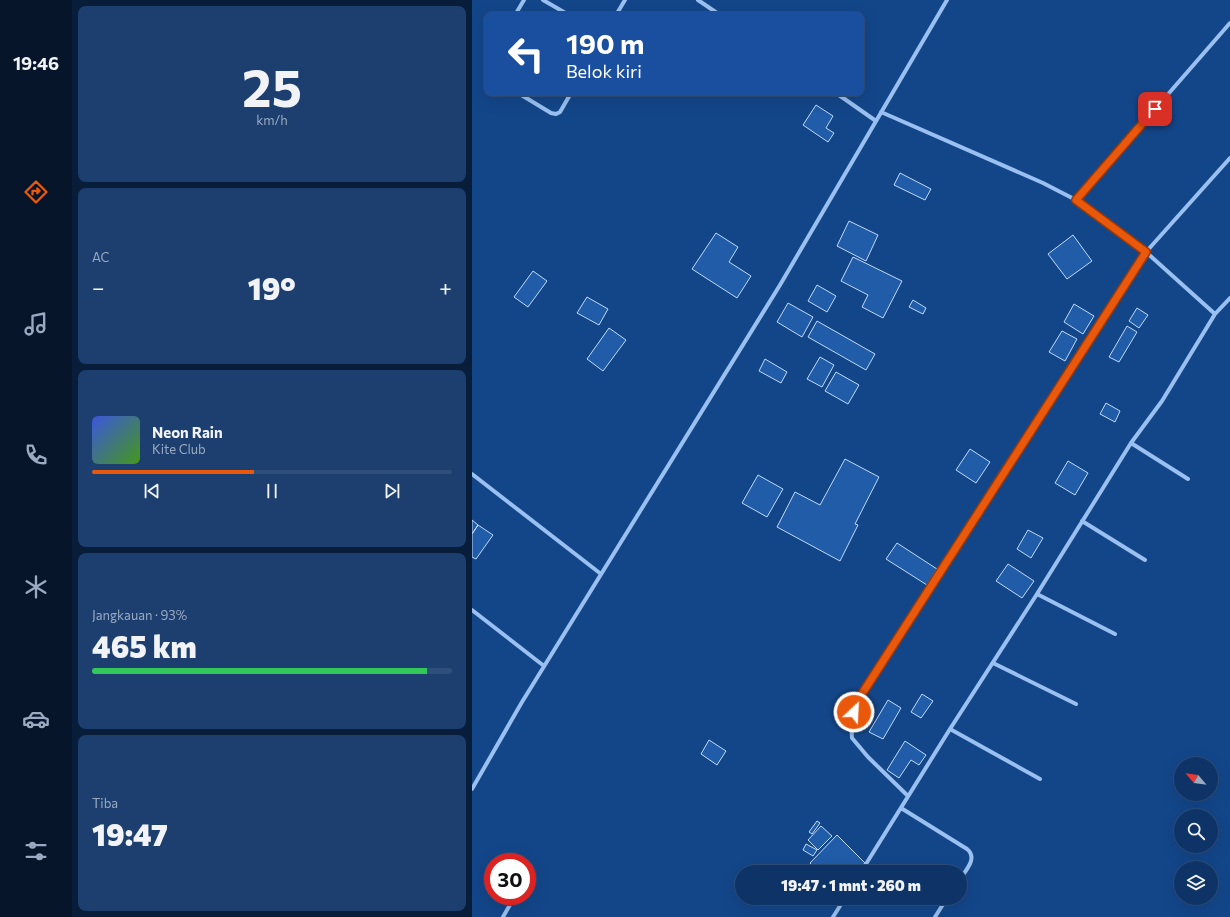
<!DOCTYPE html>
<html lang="id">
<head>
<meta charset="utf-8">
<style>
	:root { --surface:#0e3467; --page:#1c3f70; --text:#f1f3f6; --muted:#9baac0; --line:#2e4f7b; --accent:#ea580c }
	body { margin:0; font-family:Commissioner,sans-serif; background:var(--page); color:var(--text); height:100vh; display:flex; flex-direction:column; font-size:15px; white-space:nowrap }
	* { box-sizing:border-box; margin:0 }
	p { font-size:13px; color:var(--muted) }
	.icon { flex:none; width:22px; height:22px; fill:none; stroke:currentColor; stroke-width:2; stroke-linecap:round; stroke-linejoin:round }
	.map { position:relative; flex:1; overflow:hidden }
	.details { display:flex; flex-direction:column; gap:6px; padding:6px; background:#081d39; width:400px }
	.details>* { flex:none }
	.hud { position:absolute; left:12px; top:12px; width:380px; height:84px; border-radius:8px; box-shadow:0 4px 16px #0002,0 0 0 1px var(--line); background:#1a4fa0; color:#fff; overflow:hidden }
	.needle { width:26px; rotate:299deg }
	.tools { position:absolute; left:702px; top:757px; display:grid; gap:8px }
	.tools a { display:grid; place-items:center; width:44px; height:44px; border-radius:50%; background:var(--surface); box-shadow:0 4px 16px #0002,0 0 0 1px var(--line); font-size:20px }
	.speed { position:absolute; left:12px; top:853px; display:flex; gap:8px; font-size:20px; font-weight:700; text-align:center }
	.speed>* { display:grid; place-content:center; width:52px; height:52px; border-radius:50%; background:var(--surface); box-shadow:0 4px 16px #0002,0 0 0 1px var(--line); line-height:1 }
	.speed .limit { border:6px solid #d22; background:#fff; color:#111 }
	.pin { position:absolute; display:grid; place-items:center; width:34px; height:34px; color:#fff; margin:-17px; border-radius:8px; box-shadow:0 2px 6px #0006 }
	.me { position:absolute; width:44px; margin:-22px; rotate:25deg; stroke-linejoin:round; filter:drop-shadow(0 0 3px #0008) }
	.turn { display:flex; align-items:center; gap:14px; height:84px; padding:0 16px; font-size:18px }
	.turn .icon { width:52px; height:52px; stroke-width:2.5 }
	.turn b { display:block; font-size:28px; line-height:34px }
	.big { font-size:30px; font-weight:800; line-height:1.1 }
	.details .widget { flex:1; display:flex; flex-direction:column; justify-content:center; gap:6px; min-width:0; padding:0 14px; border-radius:8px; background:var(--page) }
	.details .dial { align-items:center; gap:0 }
	.dial b { font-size:52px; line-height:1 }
	.song { display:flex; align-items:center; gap:12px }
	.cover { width:48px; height:48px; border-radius:6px; background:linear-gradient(135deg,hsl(230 70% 55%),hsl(100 70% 35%)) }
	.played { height:4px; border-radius:2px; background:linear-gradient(90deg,var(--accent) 45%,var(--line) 45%) }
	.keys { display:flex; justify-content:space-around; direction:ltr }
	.heat { display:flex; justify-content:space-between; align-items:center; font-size:22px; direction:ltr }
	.charge { height:6px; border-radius:3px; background:linear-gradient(90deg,#34c759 93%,var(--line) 0) }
	.trip { position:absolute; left:263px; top:865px; width:232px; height:40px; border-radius:20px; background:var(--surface); box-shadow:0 4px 16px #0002,0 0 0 1px var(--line); font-weight:800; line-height:40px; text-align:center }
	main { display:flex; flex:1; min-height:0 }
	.menu { display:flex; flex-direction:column; width:72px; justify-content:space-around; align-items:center; background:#061529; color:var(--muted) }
	.menu .icon { width:28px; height:28px }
	.menu .current { color:var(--accent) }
	.menu b { font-size:18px; color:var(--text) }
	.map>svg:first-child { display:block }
	.building { fill:#215ca8; stroke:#c0dafc }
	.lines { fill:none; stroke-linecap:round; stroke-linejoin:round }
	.minor { stroke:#99c0f0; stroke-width:4 }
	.route-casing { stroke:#983908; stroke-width:10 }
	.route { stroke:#ea580c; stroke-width:7 }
</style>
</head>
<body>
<main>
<nav class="menu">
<b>19:46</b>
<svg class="icon current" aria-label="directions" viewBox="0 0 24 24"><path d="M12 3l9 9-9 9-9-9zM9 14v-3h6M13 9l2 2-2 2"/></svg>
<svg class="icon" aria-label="music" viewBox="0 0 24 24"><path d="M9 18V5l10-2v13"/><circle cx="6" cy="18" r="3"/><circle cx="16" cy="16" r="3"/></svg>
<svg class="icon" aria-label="phone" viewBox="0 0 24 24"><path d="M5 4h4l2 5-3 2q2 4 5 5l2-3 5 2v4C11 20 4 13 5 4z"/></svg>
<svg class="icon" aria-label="climate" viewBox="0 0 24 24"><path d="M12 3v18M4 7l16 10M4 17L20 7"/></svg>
<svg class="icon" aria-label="car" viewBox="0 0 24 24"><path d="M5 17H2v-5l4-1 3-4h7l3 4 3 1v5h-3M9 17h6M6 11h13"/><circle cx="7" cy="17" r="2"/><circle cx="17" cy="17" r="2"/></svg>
<svg class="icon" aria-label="filters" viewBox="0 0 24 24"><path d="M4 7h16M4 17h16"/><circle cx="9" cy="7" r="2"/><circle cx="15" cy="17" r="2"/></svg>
</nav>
<section class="details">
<div class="widget dial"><b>25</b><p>km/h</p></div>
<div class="widget"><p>AC</p>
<div class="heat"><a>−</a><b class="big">19°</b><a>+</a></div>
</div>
<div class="widget">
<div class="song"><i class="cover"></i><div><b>Neon Rain</b><p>Kite Club</p></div></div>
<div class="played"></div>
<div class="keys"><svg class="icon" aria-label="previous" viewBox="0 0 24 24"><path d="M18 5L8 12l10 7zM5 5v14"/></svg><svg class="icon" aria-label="pause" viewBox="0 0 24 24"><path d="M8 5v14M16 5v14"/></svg><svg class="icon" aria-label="next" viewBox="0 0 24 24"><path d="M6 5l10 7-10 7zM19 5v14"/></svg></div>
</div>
<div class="widget"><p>Jangkauan · 93%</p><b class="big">465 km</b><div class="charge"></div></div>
<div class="widget"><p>Tiba</p><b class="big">19:47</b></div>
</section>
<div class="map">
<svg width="758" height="917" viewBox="0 0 758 917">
	<rect width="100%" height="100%" fill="#134689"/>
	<!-- building -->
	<path class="building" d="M344,105l17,11 -7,12 8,5 -6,9 -25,-17z
		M428,173l31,16 -6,11 -31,-15z
		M377,221l29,14 -12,26 -29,-15z
		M244,233l22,14 -9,15 22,14 -14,22 -45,-29z
		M601,235l19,26 -25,18 -19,-25z
		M381,257l49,24 -19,37 -21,-11 6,-12 -27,-14z
		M61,271l14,10 -19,26 -14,-10z
		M345,285l19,11 -9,16 -19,-11z
		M115,297l21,12 -9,16 -22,-12z
		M441,300l13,8 -3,6 -14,-7z
		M316,303l25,14 -11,20 -25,-15z
		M602,304l20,12 -11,18 -19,-12z
		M665,308l11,7 -9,13 -10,-7z
		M345,321l58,33 -9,16 -58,-33z
		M655,326l10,6 -18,30 -10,-5z
		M137,328l17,12 -23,31 -16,-12z
		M590,331l15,8 -12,22 -16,-9z
		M348,357l14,8 -12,22 -15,-8z
		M293,359l22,13 -6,11 -22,-12z
		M364,372l23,13 -11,19 -23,-13z
		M634,403l14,8 -5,11 -15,-8z
		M498,449l20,13 -14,21 -20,-13z
		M373,459l34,18 -24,47 3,1 -18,36 -63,-34 18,-35 25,13z
		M596,461l20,12 -13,22 -20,-12z
		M286,475l25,14 -16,28 -25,-14z
		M0,520l6,5 -6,9z
		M6,525l15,10 -17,24 -4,-2v-23z
		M556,530l15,8 -12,20 -14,-9z
		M425,543l40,26 -10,16 -41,-26z
		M536,564l26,17 -12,17 -26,-17z
		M450,694l11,7 -12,17 -10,-6z
		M416,700l13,8 -18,31 -14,-7z
		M237,740l17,11 -9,14 -16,-11z
		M433,741l21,14 -7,10 -8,-5 -12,18 -12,-8z
		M345,821l3,2 -8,11 -3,-2z
		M349,826l11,10 -14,14 -10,-10z
		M365,835l28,28 -10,9h-37l-8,-9z
		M334,844l11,6 -4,6 -10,-6z"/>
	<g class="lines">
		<!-- minor -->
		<path class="minor" d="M71,0l26,15
			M226,0l22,15
			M43,15l9,-15
			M144,15l9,-15
			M15,65l-1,7 1,1
			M46,93l33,20 5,1 4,-2 11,-19
			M364,93l40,28
			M409,112l162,71 33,17 70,52 69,62
			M604,200l154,-177
			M659,443l57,36
			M0,474l129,100
			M610,521l63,39
			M565,594l78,40
			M0,610l72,56
			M521,663l83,41
			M478,729l90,50
			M0,789l50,-87 258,-417 167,-285
			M436,796l-40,-39 -16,-19 -1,-15 7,-23 288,-448 84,-94
			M429,808l66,41c11,9 -1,21 -7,30
			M389,872l89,-143 87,-135 94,-151 31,-42 53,-87 15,-16
			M31,917l12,-21
			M361,917l12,-19
			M463,917l12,-19"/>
	</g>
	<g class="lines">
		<defs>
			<path id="route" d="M382,712l4,-12 288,-448 -70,-52 79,-91"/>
		</defs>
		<!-- route casing -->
		<use href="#route" class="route-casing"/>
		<!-- route -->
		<use href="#route" class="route"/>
	</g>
</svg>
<div class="tools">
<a><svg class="needle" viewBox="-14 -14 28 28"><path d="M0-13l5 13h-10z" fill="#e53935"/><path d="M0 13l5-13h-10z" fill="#9baac0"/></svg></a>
<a><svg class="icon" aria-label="search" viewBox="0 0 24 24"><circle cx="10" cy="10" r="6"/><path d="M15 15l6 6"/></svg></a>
<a><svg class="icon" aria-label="layers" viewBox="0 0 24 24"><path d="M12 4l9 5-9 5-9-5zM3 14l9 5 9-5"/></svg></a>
</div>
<div class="speed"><div class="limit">30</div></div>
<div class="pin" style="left:683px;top:109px;background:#d93025"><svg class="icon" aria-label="arrive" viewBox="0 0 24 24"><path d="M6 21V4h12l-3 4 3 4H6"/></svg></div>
<svg class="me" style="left:382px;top:712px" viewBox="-20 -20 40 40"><circle r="17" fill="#ea580c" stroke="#fff" stroke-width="3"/><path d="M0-11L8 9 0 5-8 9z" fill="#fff"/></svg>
<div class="trip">19:47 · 1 mnt · 260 m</div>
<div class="hud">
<div class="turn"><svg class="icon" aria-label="left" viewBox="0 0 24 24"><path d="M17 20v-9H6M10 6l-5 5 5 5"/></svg><div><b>190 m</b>Belok kiri</div></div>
</div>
</div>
</main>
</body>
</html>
